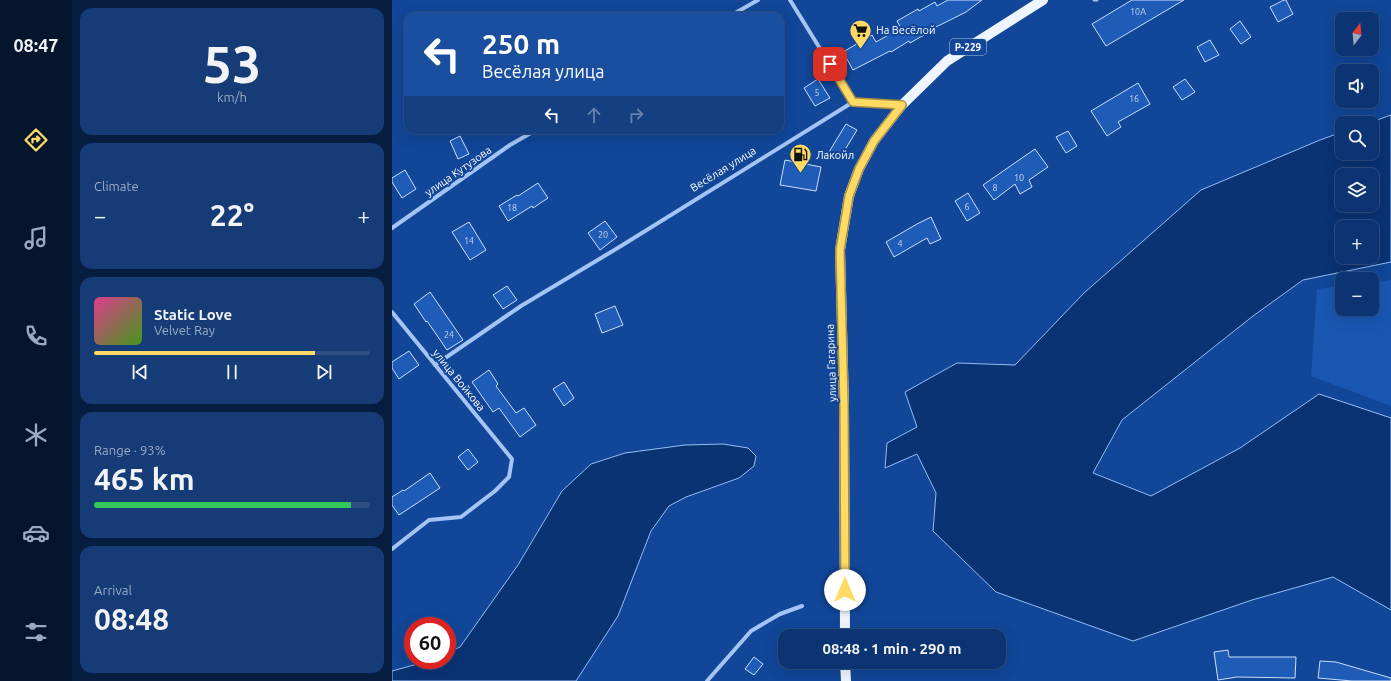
<!DOCTYPE html>
<html lang="en">
<head>
<meta charset="utf-8">
<style>
	:root { --surface:#0d3472; --page:#163c77; --text:#f1f3f6; --muted:#9aaac4; --line:#2d4f84; --accent:#ffda65 }
	body { margin:0; font-family:Ubuntu,sans-serif; background:var(--page); color:var(--text); height:100vh; display:flex; flex-direction:column; font-size:15px; white-space:nowrap }
	* { box-sizing:border-box; margin:0 }
	p { font-size:13px; color:var(--muted) }
	.icon { flex:none; width:22px; height:22px; fill:none; stroke:currentColor; stroke-width:2; stroke-linecap:round; stroke-linejoin:round }
	.map { position:relative; flex:1; overflow:hidden }
	.side { display:flex; flex-direction:column; gap:8px; padding:8px; background:#071d3f; width:320px }
	.side>* { flex:none }
	.banner { position:absolute; left:12px; top:12px; width:380px; height:122px; border-radius:12px; box-shadow:0 4px 16px #0002,0 0 0 1px var(--line); background:#1a4fa0; color:#fff; overflow:hidden }
	.needle { width:26px; rotate:16deg }
	.tools { position:absolute; left:943px; top:12px; display:grid; gap:8px }
	.tools a { display:grid; place-items:center; width:44px; height:44px; border-radius:8px; background:var(--surface); box-shadow:0 4px 16px #0002,0 0 0 1px var(--line); font-size:20px }
	.speed { position:absolute; left:12px; top:617px; display:flex; gap:8px; font-size:20px; font-weight:700; text-align:center }
	.speed>* { display:grid; place-content:center; width:52px; height:52px; border-radius:50%; background:var(--surface); box-shadow:0 4px 16px #0002,0 0 0 1px var(--line); line-height:1 }
	.speed .limit { border:6px solid #d22; background:#fff; color:#111 }
	.pin { position:absolute; display:grid; place-items:center; width:34px; height:34px; color:#fff; margin:-17px; border-radius:8px; box-shadow:0 2px 6px #0006 }
	.me { position:absolute; width:44px; margin:-22px; rotate:0deg; stroke-linejoin:round; filter:drop-shadow(0 0 3px #0008) }
	.turn { display:flex; align-items:center; gap:14px; height:84px; padding:0 12px; font-size:18px }
	.turn .icon { width:52px; height:52px; stroke-width:2.5 }
	.turn b { display:block; font-size:28px; line-height:34px }
	.lanes { display:flex; align-items:center; height:38px; padding:0 12px; background:#0003; justify-content:center; gap:20px; direction:ltr }
	.lanes .off { opacity:.35 }
	.big { font-size:30px; font-weight:600; line-height:1.1 }
	.side .card { flex:1; display:flex; flex-direction:column; justify-content:center; gap:6px; min-width:0; padding:0 14px; border-radius:12px; background:var(--page) }
	.side .dial { align-items:center; gap:0 }
	.dial b { font-size:52px; line-height:1 }
	.song { display:flex; align-items:center; gap:12px }
	.cover { width:48px; height:48px; border-radius:6px; background:linear-gradient(135deg,hsl(330 70% 55%),hsl(100 70% 35%)) }
	.played { height:4px; border-radius:2px; background:linear-gradient(90deg,var(--accent) 80%,var(--line) 80%) }
	.keys { display:flex; justify-content:space-around; direction:ltr }
	.heat { display:flex; justify-content:space-between; align-items:center; font-size:22px; direction:ltr }
	.charge { height:6px; border-radius:3px; background:linear-gradient(90deg,#34c759 93%,var(--line) 0) }
	.trip { position:absolute; left:386px; top:629px; width:228px; height:40px; border-radius:12px; background:var(--surface); box-shadow:0 4px 16px #0002,0 0 0 1px var(--line); font-weight:600; line-height:40px; text-align:center }
	main { display:flex; flex:1; min-height:0 }
	.tab-bar { display:flex; flex-direction:column; width:72px; justify-content:space-around; align-items:center; background:#05152e; color:var(--muted) }
	.tab-bar .icon { width:28px; height:28px }
	.tab-bar .active { color:var(--accent) }
	.tab-bar b { font-size:18px; color:var(--text) }
	.map>svg:first-child { display:block }
	.green { fill:#1957b3 }
	.water { fill:#0a3374; stroke:#94bef7; fill-rule:evenodd }
	.building { fill:#1f5cb8; stroke:#cbdffe }
	.lines { fill:none; stroke-linecap:round; stroke-linejoin:round }
	.lane { stroke:#a3c4f4; stroke-width:3 }
	.street { stroke:#a3c4f4; stroke-width:4 }
	.primary { stroke:#eff5ff; stroke-width:10 }
	.route-casing { stroke:#a68e42; stroke-width:10 }
	.route { stroke:#ffda65; stroke-width:7 }
	.labels { text-anchor:middle; dominant-baseline:central; stroke-width:4; stroke-linejoin:round; paint-order:stroke }
	.number-label { font-size:9px; fill:#c7d6ed }
	.shield { fill:#114698; stroke:#b8c8e0; stroke-width:1 }
	.shield-label { font-size:10px; font-weight:bold; fill:#fff }
	.poi-label { font-size:11px; fill:#fff; stroke:#114698; text-anchor:start }
	.street-label { font-size:11px; fill:#fff; stroke:#114698 }
</style>
</head>
<body>
<main>
<nav class="tab-bar">
<b>08:47</b>
<svg class="icon active" aria-label="directions" viewBox="0 0 24 24"><path d="M12 3l9 9-9 9-9-9zM9 14v-3h6M13 9l2 2-2 2"/></svg>
<svg class="icon" aria-label="music" viewBox="0 0 24 24"><path d="M9 18V5l10-2v13"/><circle cx="6" cy="18" r="3"/><circle cx="16" cy="16" r="3"/></svg>
<svg class="icon" aria-label="phone" viewBox="0 0 24 24"><path d="M5 4h4l2 5-3 2q2 4 5 5l2-3 5 2v4C11 20 4 13 5 4z"/></svg>
<svg class="icon" aria-label="climate" viewBox="0 0 24 24"><path d="M12 3v18M4 7l16 10M4 17L20 7"/></svg>
<svg class="icon" aria-label="car" viewBox="0 0 24 24"><path d="M5 17H2v-5l4-1 3-4h7l3 4 3 1v5h-3M9 17h6M6 11h13"/><circle cx="7" cy="17" r="2"/><circle cx="17" cy="17" r="2"/></svg>
<svg class="icon" aria-label="filters" viewBox="0 0 24 24"><path d="M4 7h16M4 17h16"/><circle cx="9" cy="7" r="2"/><circle cx="15" cy="17" r="2"/></svg>
</nav>
<section class="side">
<div class="card dial"><b>53</b><p>km/h</p></div>
<div class="card"><p>Climate</p>
<div class="heat"><a>−</a><b class="big">22°</b><a>+</a></div>
</div>
<div class="card">
<div class="song"><i class="cover"></i><div><b>Static Love</b><p>Velvet Ray</p></div></div>
<div class="played"></div>
<div class="keys"><svg class="icon" aria-label="previous" viewBox="0 0 24 24"><path d="M18 5L8 12l10 7zM5 5v14"/></svg><svg class="icon" aria-label="pause" viewBox="0 0 24 24"><path d="M8 5v14M16 5v14"/></svg><svg class="icon" aria-label="next" viewBox="0 0 24 24"><path d="M6 5l10 7-10 7zM19 5v14"/></svg></div>
</div>
<div class="card"><p>Range · 93%</p><b class="big">465 km</b><div class="charge"></div></div>
<div class="card"><p>Arrival</p><b class="big">08:48</b></div>
</section>
<div class="map">
<svg width="999" height="681" viewBox="0 0 999 681">
	<rect width="100%" height="100%" fill="#114698"/>
	<!-- green -->
	<path class="green" d="M999,280v126l-80,-30 6,-87 25,-3v23h30v-26z"/>
	<!-- water -->
	<path class="water" d="M999,115v147l-88,18 -50,36 -131,104 -29,53 58,23 89,-48 79,-54 72,24v192l-58,-33 -81,23 -119,41 -137,-49 -63,-61 3,-38 -19,-39 -32,14 2,-25 30,-16 -12,-35 52,-29 58,2 69,-72 117,-103 119,-50 22,-8v21h30v-30h-3zM950,175h30v30h-30zM950,227h30v30h-30z
		M331,444l25,4 8,8 -2,10 -15,12 -53,19 -17,9 -18,25 -33,85 -42,65h-184v-10l40,-11h15v-7l13,-6 58,-82 44,-74 29,-27 34,-11 60,-8z"/>
	<!-- building -->
	<path class="building" d="M556,0h34l-16,12 -36,18 1,1 -21,12 -1,-2 -18,11 -1,-1 -37,19 -10,-18 29,-17 4,7 25,-14 -4,-7 21,-12 1,2 16,-9 2,4z
		M740,0h52l-78,46 -14,-22z
		M892,0h2l7,14 -15,8 -8,-15z
		M848,21l11,16 -10,7 -11,-15z
		M818,40l9,15 -14,7 -8,-15z
		M426,79l12,19 -15,8 -11,-18z
		M793,79l10,13 -13,8 -9,-13z
		M746,83l12,21 -32,18 3,5 -14,9 -16,-25z
		M454,124l11,6 -17,28 -11,-6z
		M676,131l9,15 -11,7 -10,-16z
		M68,136l9,18 -11,5 -8,-18z
		M643,149l13,18 -19,13 3,7 -12,7 -5,-10 -21,16 -11,-15z
		M393,160l36,7 -5,24 -36,-6z
		M13,170l11,19 -14,9 -10,-16v-4z
		M146,183l10,15 -15,10 -1,-2 -24,15 -9,-15 18,-11 1,1z
		M576,193l12,20 -13,8 -12,-20z
		M539,217l10,22 -11,5 -3,-6 -33,19 -8,-15 31,-18z
		M213,221l12,16 -17,13 -12,-17z
		M77,222l17,28 -16,10 -18,-28z
		M115,286l10,14 -14,9 -10,-14z
		M38,292l33,48 -16,10 -20,-29 -1,1 -12,-18z
		M223,306l8,19 -21,8 -7,-19z
		M17,351l10,14 -20,14 -7,-11v-6z
		M97,370l9,14 -2,2 20,27 8,-5 12,17 -16,12 -21,-29 -6,4 -21,-30z
		M172,382l10,16 -10,8 -11,-17z
		M76,449l10,13 -10,8 -10,-13z
		M38,473l10,15 -41,27 -7,-10v-8l11,-7 1,1z
		M836,650l1,7h67l-1,21 -58,-1 -19,3 -4,-28z
		M362,657l9,7 -9,11 -9,-6z
		M928,661l16,1 55,16v3h-39l-34,-3z"/>
	<g class="lines">
		<!-- lane -->
		<path class="lane" d="M702,0h3"/>
		<!-- street -->
		<path class="street" d="M398,0l63,102
			M338,16l28,-16
			M0,228l118,-83 26,-15
			M0,312l120,147 -3,18 -14,14 -34,26 -32,3 -37,29
			M43,365l86,-59 100,-60 232,-144 47,3
			M315,681l44,-50 29,-17 22,-8"/>
		<!-- primary -->
		<path class="primary" d="M453,636l-1,-231 -4,-155 9,-54 10,-27 15,-28 28,-36 45,-44 96,-61
			M453,662l1,19"/>
	</g>
	<g class="lines">
		<defs>
			<path id="route" d="M438,64l23,38 49,3 -28,36 -15,28 -10,27 -9,54 4,155 1,185"/>
		</defs>
		<!-- route casing -->
		<use href="#route" class="route-casing"/>
		<!-- route -->
		<use href="#route" class="route"/>
	</g>
	<!-- icons -->
	<defs>
		<symbol id="supermarket-pin" viewBox="-11 -11 22 30"><path d="M0 17L-7.5 6A9.5 9.5 0 1 1 7.5 6Z" fill="#ffda65" stroke="#114698"/><path d="M-6-5.5h2.5l.6 2H6L4.5 2H-2.5L-4.4-4H-6ZM-1.5 3.2a1.3 1.3 0 1 0 .1 0ZM3 3.2a1.3 1.3 0 1 0 .1 0Z" fill="#111"/></symbol>
		<symbol id="fuel-pin" viewBox="-11 -11 22 30"><path d="M0 17L-7.5 6A9.5 9.5 0 1 1 7.5 6Z" fill="#ffda65" stroke="#114698"/><path d="M-5.5-6h7V0h2V4h1.3V-2.5L3-4.5l.8-.8L6-3V5H2.5V1h-1V6h-7ZM-4.2-4.7v3.2H.2V-4.7Z" fill="#111"/></symbol>
	</defs>
	<g fill-rule="evenodd">
		<use href="#supermarket-pin" x="456" y="18" width="25" height="34"/>
		<use href="#fuel-pin" x="396" y="142" width="25" height="34"/>
	</g>
	<g class="labels">
		<!-- number labels -->
		<g class="number-label">
			<text x="746" y="12">10А</text>
			<text x="425" y="93">5</text>
			<text x="742" y="99">16</text>
			<text x="627" y="178">10</text>
			<text x="603" y="188">8</text>
			<text x="575" y="207">6</text>
			<text x="120" y="208">18</text>
			<text x="211" y="235">20</text>
			<text x="77" y="241">14</text>
			<text x="508" y="244">4</text>
			<text x="57" y="335">24</text>
		</g>
		<!-- shield labels -->
		<rect class="shield" x="558" y="39" width="36" height="16" rx="3"/>
		<g class="shield-label">
			<text x="576" y="47">Р-229</text>
		</g>
		<!-- poi labels -->
		<g class="poi-label">
			<text x="484" y="30">На Весёлой</text>
			<text x="424" y="155">Лакойл</text>
		</g>
		<!-- street labels -->
		<g class="street-label">
			<text transform="translate(331 169) rotate(-32)">Весёлая улица</text>
			<text transform="translate(66 171) rotate(-35)">улица Кутузова</text>
			<text transform="translate(439 363) rotate(-92)">улица Гагарина</text>
			<text transform="translate(67 380) rotate(51)">улица Войкова</text>
		</g>
	</g>
</svg>
<div class="tools">
<a><svg class="needle" viewBox="-14 -14 28 28"><path d="M0-13l5 13h-10z" fill="#e53935"/><path d="M0 13l5-13h-10z" fill="#9aaac4"/></svg></a>
<a><svg class="icon" aria-label="sound" viewBox="0 0 24 24"><path d="M4 9h4l5-4v14l-5-4H4zM17 9q2 3 0 6"/></svg></a>
<a><svg class="icon" aria-label="search" viewBox="0 0 24 24"><circle cx="10" cy="10" r="6"/><path d="M15 15l6 6"/></svg></a>
<a><svg class="icon" aria-label="layers" viewBox="0 0 24 24"><path d="M12 4l9 5-9 5-9-5zM3 14l9 5 9-5"/></svg></a>
<a>+</a>
<a>−</a>
</div>
<div class="speed"><div class="limit">60</div></div>
<div class="pin" style="left:438px;top:64px;background:#d93025"><svg class="icon" aria-label="arrive" viewBox="0 0 24 24"><path d="M6 21V4h12l-3 4 3 4H6"/></svg></div>
<svg class="me" style="left:453px;top:590px" viewBox="-20 -20 40 40"><circle r="19" fill="#fff"/><path d="M0-13L10 11 0 6-10 11z" fill="#ffda65"/></svg>
<div class="trip">08:48 · 1 min · 290 m</div>
<div class="banner">
<div class="turn"><svg class="icon" aria-label="left" viewBox="0 0 24 24"><path d="M17 20v-9H6M10 6l-5 5 5 5"/></svg><div><b>250 m</b>Весёлая улица</div></div>
<div class="lanes"><svg class="icon" aria-label="left" viewBox="0 0 24 24"><path d="M17 20v-9H6M10 6l-5 5 5 5"/></svg><svg class="icon off" aria-label="ahead" viewBox="0 0 24 24"><path d="M12 20V5M6 11l6-6 6 6"/></svg><svg class="icon off" aria-label="right" viewBox="0 0 24 24"><path d="M7 20v-9h11M14 6l5 5-5 5"/></svg></div>
</div>
</div>
</main>
</body>
</html>
